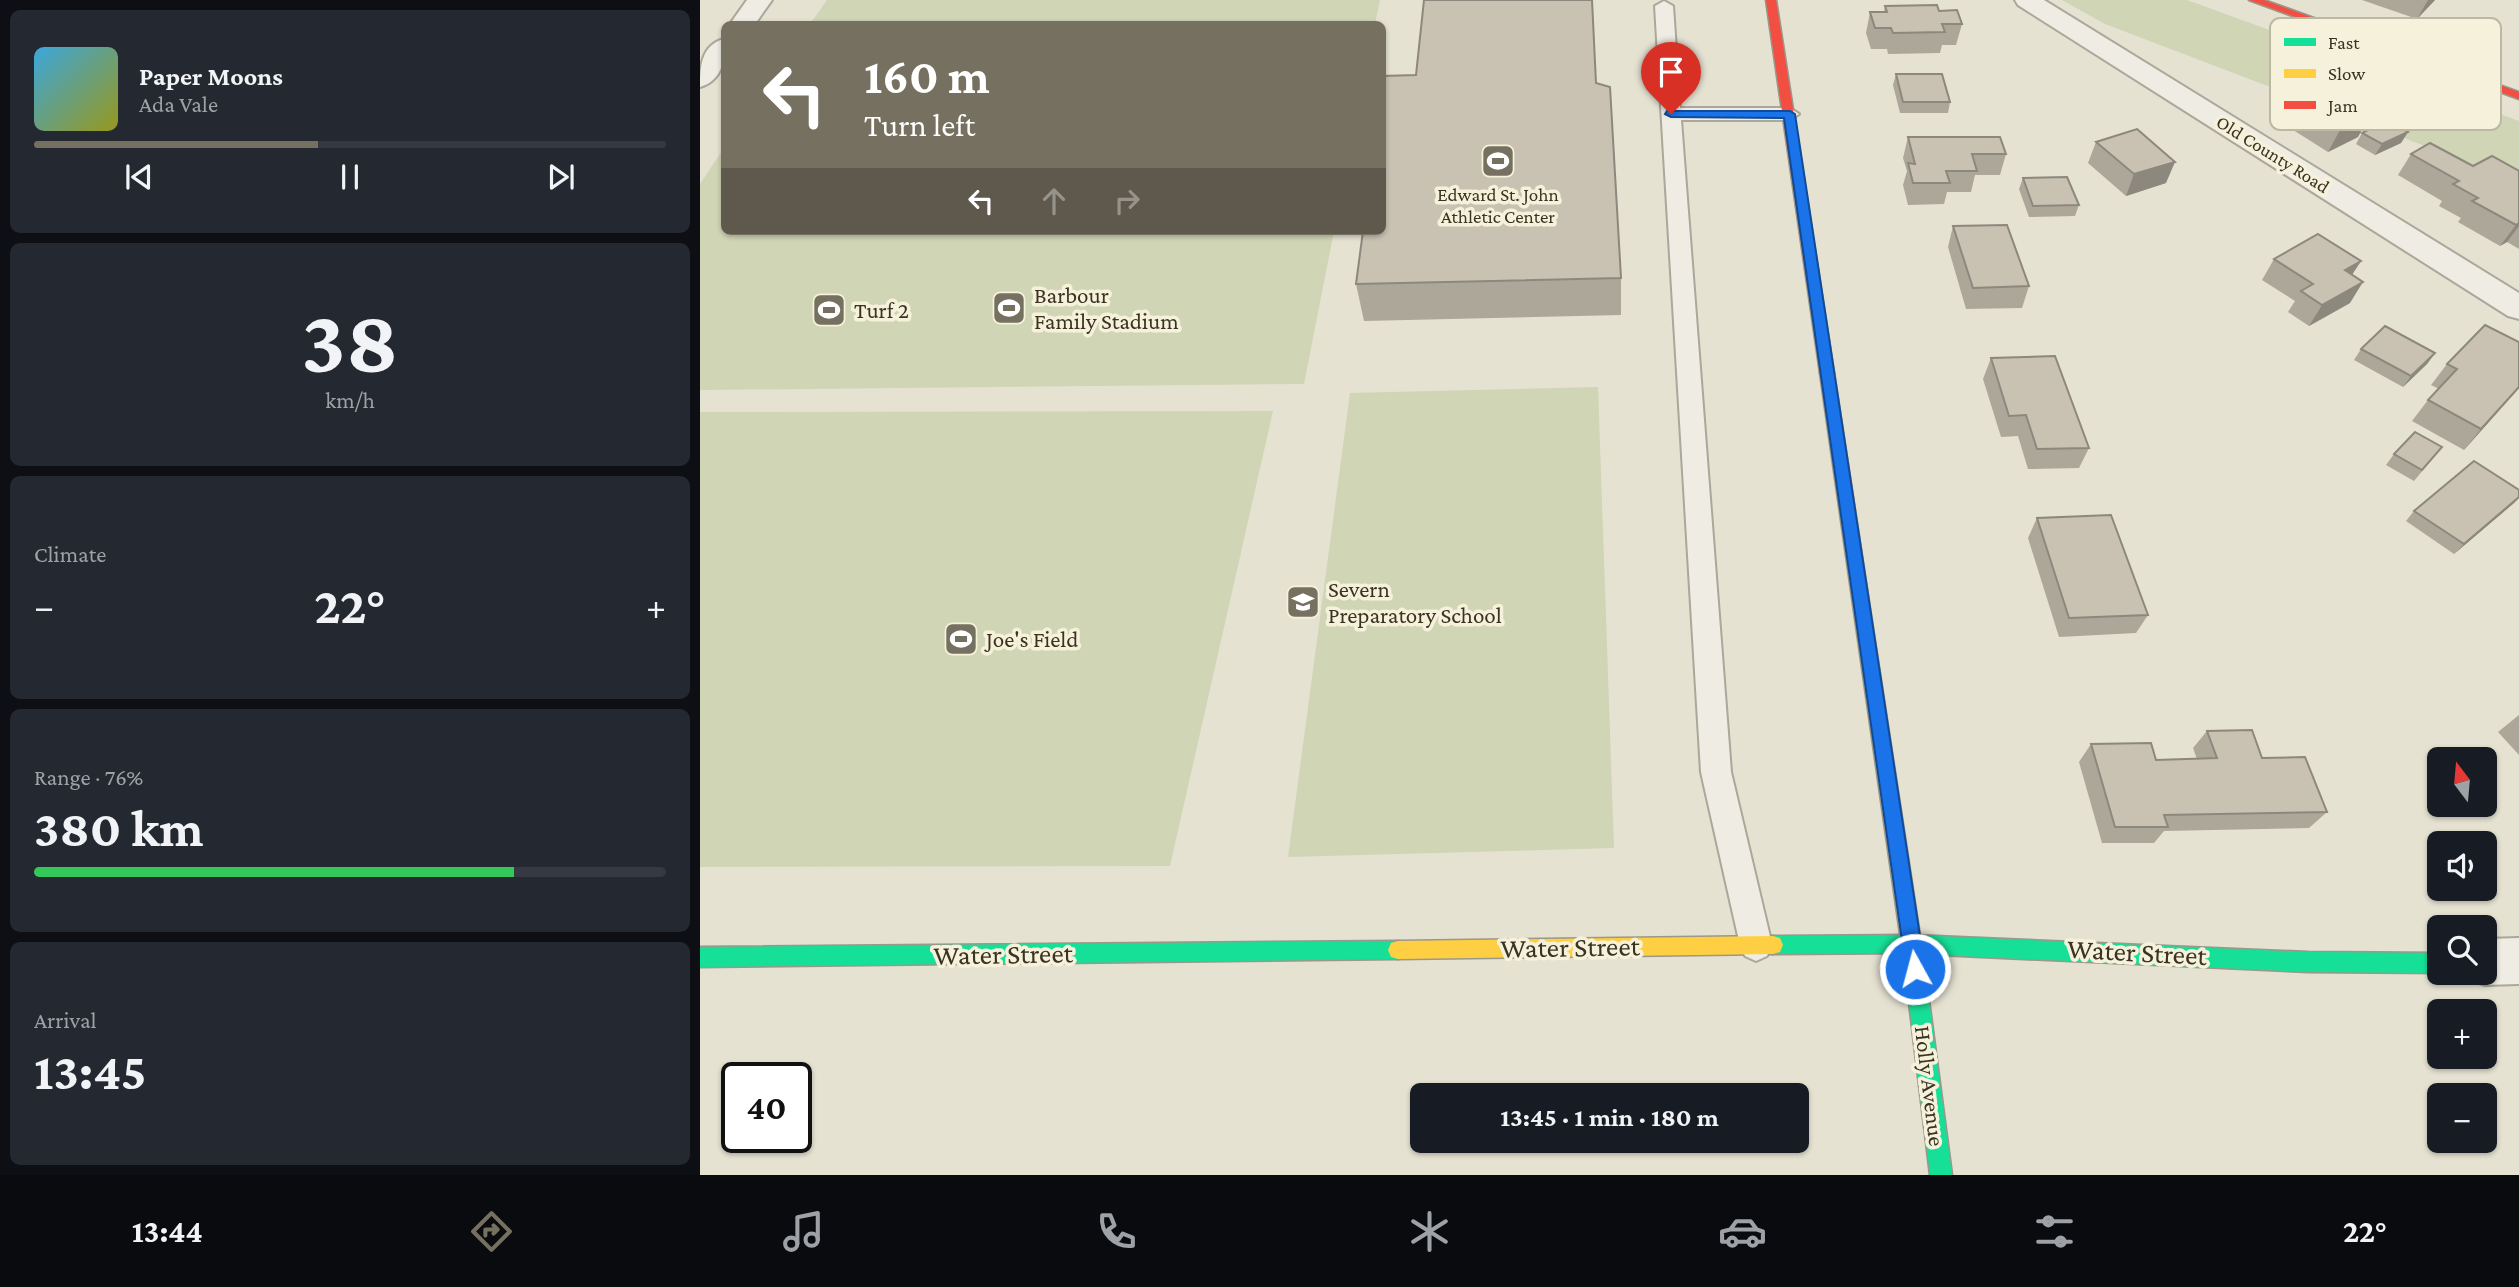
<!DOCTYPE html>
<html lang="en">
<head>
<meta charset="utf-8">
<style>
	:root { --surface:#171b24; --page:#242831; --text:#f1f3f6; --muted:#9ea1a6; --line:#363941; --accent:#767060 }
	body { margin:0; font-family:"Crimson Pro",serif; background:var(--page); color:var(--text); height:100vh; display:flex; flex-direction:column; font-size:26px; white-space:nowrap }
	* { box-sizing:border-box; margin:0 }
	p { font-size:23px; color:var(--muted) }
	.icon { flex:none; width:38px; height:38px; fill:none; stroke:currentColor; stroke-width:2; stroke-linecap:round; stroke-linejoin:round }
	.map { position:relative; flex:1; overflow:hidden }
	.side { display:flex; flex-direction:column; gap:10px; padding:10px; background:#0d0f14; width:700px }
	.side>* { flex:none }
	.top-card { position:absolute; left:21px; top:21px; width:665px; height:214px; border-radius:10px; box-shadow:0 2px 5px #0004; background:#767060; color:#fff; overflow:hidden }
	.needle { width:46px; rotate:344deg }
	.tools { position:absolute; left:1727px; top:747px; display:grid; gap:14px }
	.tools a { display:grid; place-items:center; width:70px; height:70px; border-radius:10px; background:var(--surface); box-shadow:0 2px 5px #0004; font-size:35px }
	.speed { position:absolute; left:21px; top:1062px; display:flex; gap:14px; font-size:35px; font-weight:700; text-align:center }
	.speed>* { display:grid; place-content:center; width:91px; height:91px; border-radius:50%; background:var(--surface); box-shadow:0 2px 5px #0004; line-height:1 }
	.speed .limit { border:4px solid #111; border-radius:10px; background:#fff; color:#111 }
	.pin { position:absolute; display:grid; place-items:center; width:60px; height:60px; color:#fff; margin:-72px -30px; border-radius:50% 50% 50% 0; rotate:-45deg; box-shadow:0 0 7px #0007 }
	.pin .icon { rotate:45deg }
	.me { position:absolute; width:77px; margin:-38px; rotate:353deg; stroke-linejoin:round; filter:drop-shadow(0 0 5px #0008) }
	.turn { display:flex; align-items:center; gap:24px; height:147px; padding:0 28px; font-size:32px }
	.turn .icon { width:91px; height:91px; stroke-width:2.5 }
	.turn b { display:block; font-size:49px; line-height:60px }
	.lanes { display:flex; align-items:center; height:66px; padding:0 28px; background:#0003; justify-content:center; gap:35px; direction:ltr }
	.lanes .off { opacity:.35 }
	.big { font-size:52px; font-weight:700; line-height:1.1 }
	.side .card { flex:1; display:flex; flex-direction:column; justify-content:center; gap:10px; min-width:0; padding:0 24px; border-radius:10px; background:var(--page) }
	.side .dial { align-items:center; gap:0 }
	.dial b { font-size:91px; line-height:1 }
	.song { display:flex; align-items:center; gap:21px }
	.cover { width:84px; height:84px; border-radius:10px; background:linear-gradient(135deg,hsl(200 70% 55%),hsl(60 70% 35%)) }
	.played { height:7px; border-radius:4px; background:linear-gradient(90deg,var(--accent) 45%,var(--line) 45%) }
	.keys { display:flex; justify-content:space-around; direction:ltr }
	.heat { display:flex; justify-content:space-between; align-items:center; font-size:38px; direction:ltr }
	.charge { height:10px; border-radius:5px; background:linear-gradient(90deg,#34c759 76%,var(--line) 0) }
	.trip { position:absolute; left:710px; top:1083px; width:399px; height:70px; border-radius:10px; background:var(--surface); box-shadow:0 2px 5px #0004; font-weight:700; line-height:70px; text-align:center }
	.tab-bar { display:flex; height:112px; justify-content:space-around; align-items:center; background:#090b0e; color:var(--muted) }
	.tab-bar .icon { width:49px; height:49px }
	.tab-bar .current { color:var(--accent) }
	.tab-bar b { font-size:32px; color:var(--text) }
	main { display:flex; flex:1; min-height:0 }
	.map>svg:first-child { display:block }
	.green { fill:#d0d5b5 }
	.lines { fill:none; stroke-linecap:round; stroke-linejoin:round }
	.lane-casing { stroke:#aba79a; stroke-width:4 }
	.street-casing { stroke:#aba79a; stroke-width:4 }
	.fast-casing { stroke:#9b978a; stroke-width:3 }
	.slow-casing { stroke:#9b978a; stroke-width:3 }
	.jam-casing { stroke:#9b978a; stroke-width:3 }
	.lane { fill:#eeece3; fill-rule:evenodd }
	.street { fill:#eeece3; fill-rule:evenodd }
	.fast { fill:#16e098; fill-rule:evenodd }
	.slow { fill:#ffcf43; fill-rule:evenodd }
	.jam { fill:#f24e42; fill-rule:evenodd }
	.wall { fill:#ada79a }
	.shaded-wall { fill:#8d887d }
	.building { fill:#c9c2b3; stroke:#8d887d; stroke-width:2 }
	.route { fill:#1a73e8; stroke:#114b97; stroke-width:2 }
	.labels { text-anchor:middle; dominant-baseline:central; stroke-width:7; stroke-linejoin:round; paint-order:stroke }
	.far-street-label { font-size:19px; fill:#3b3222; stroke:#f5f1da }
	.far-poi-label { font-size:19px; fill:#3b3222; stroke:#f5f1da }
	.poi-label { font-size:23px; fill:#3b3222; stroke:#f5f1da; text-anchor:start }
	.street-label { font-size:23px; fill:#3b3222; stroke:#f5f1da }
	.near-street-label { font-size:28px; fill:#3b3222; stroke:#f5f1da }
	.key { fill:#f5f1da; stroke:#bdb8a3; stroke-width:2 }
	.key-label { font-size:19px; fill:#3b3222 }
</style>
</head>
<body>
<main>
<section class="side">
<div class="card">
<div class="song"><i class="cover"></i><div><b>Paper Moons</b><p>Ada Vale</p></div></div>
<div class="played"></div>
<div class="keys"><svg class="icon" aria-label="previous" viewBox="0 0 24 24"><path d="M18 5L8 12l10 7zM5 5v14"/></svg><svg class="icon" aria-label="pause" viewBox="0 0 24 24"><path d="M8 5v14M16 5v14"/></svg><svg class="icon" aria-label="next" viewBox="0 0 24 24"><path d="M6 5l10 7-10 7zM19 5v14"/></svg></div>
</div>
<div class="card dial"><b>38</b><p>km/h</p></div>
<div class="card"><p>Climate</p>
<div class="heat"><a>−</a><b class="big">22°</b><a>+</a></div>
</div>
<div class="card"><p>Range · 76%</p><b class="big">380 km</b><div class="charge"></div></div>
<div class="card"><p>Arrival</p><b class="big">13:45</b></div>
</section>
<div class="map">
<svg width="1819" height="1175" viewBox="0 0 1819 1175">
	<rect width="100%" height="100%" fill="#e5e2d2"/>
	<!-- green -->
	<path class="green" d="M127,0h553l-5,24h-565z
		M1362,0h125l332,121v61l-414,-158z
		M24,148v83h610l-30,153 -604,6v-206z
		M898,387l16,461 -326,9 62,-464z
		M573,411l-103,455 -470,1v-455z"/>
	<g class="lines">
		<defs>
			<path id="lane" d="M964,1l9,5 7,102h110l9,6 -9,6h-109l50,652 41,173 -5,11 -11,5 -11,-5 -5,-11 -39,-173 -46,-766z"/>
			<path id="street" d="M47,0h25l-17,24h-25z
				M1315,0h29l475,293v26l-11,-3 -490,-311z
				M24,39c2,20 -2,42 -24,48 0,-20 1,-42 24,-48z
				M1819,938v46l-34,1 -17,-6 -2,-6h19v-34z"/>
			<path id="fast" d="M1212,935l396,17 132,1v20l-132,-1 -391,-18 4,1 3,7 28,213h-22l-26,-213 3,-7 5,-2 -139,1 -7,-2 -3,-7 3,-7 7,-2z
				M698,941l7,2 3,7 -3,7 -7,2 -698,8v-20z"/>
			<path id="slow" d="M1127,368l7,5 90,589 -3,7 -7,3 -7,-3 -3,-7 -84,-589z
				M1073,936l7,2 3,7 -3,7 -7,2 -375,5 -7,-2 -3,-7 3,-7 7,-2z"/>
			<path id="jam" d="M1066,0h10l58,373 -7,5 -7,-5z
				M1549,0h15l255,92v7z"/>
		</defs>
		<!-- lane casing -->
		<use href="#lane" class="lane-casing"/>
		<!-- street casing -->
		<use href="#street" class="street-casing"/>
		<!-- fast casing -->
		<use href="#fast" class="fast-casing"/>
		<!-- slow casing -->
		<use href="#slow" class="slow-casing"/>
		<!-- jam casing -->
		<use href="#jam" class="jam-casing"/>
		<!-- lane -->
		<use href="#lane" class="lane"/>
		<!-- street -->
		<use href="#street" class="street"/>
		<!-- fast -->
		<use href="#fast" class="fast"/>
		<!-- slow -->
		<use href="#slow" class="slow"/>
		<!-- jam -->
		<use href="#jam" class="jam"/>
	</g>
	<!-- wall -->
	<path class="wall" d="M1662,0h73l-18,19z
		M1185,6l54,5 23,13 -6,21h-14l-2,8 -52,1 -1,-5h-16l-5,-16 4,-21h14z
		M1196,74l54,28 -2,11h-48l-7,-28z
		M896,83l25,195v37l-257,6 -8,-37z
		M1585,97l73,40 -30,15 -54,-34z
		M1708,132l-7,11 -26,12 -19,-11 6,-11z
		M1208,137l98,17 -6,21h-25l-4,17h-24l-3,12 -36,1 -5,-20 4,-14 -4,-13z
		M1396,142l70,41 -40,13 -38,-33z
		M1711,154l62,12 46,5v78l-12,-7 -7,4 -42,-24 3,-4 -22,-12 3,-5 -44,-26z
		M1323,178l56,27 -4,11 -46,1 -10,-28z
		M1253,226l76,60 -7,22 -56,1 -18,-62z
		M1574,259l87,2 -9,14 -2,28 -41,23 -21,-14 7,-11 -33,-21z
		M1661,349l74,4 -8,11 -24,23 -49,-27z
		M1291,358l98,90 -10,20 -51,1 -10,-33 -17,1 -18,-58z
		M1747,364l72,24 -55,62 -52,-29 16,-21 11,-11 -8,-4z
		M1742,447l-28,34 -28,-16 8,-11z
		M1819,490v8l-5,5 -60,51 -48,-33 8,-10z
		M1337,518l111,97 -12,18 -77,4 -31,-99z
		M1819,715v40l-21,-23z
		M1507,731l55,27 65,54 -18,16 -145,3 -10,12h-52l-23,-81 12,-18 65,16 41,-1 -4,-11z"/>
	<!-- shaded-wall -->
	<path class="shaded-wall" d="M1728,0h7l-18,19z
		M1670,116l-12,21 -30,15 12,-22z
		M1708,132l-7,11 -26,12 7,-11z
		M1475,162l-9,21 -40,13 8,-22z
		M1819,223v3l-12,16 -7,4 16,-21z
		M1661,261l-14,21 -2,-12z
		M1663,282l-13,21 -41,23 13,-21z
		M1735,353l-8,11 -24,23 8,-11z
		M1819,387v1l-55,62 17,-21z
		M1819,497l-5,6 -60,51 10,-10z"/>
	<!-- building -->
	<path class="building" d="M724,0h168l4,83 14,4 11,191 -265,6 7,-53h19v-155l34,-1z
		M1237,5l2,6 18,-1 5,14h-20l3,8 -52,1 -2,-5h-16l-5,-16h17l-2,-6z
		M1196,74h46l8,28h-47z
		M1614,84l56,32 -30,14 -55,-33z
		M1688,120l20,12 -26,12 -20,-11z
		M1437,129l38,33 -41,12 -38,-32z
		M1208,137h92l6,17h-34l5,17h-31l4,12h-37l-5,-20 7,1z
		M1730,143l43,23 19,-10 27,15v52l-3,2 -44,-24 6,-3 -25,-14 6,-3 -48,-27z
		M1367,177l12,28 -46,1 -10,-28z
		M1307,225l22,61 -56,2 -20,-62z
		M1618,234l43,27 -16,9 18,12 -41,23 -21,-14 12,-7 -39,-25z
		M1785,325l34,17v45l-38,42 -53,-29 29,-31 -10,-5z
		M1685,326l50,27 -24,23 -50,-27z
		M1355,356l34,92 -52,1 -11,-34 -17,1 -18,-58z
		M1715,432l27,15 -20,23 -28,-16z
		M1774,461l45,29v7l-55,47 -50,-33z
		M1411,515l37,100 -79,3 -32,-100z
		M1552,730l10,28 43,-1 22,55 -163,3 4,12h-53l-24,-83 60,-1 5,17 61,-2 -10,-27z"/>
	<!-- route -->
	<path class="route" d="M967,111h123l5,3 130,855 -3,7 -7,3 -7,-3 -2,-7 -122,-851 -113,-1 -6,-3z"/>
	<!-- icons -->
	<defs>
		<symbol id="stadium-square" viewBox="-11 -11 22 22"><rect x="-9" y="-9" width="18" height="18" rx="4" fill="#767060" stroke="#f5f1da"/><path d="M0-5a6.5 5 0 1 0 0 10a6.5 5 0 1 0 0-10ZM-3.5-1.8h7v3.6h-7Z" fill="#fff"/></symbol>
		<symbol id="school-square" viewBox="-11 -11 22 22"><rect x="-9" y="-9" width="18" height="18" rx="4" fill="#767060" stroke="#f5f1da"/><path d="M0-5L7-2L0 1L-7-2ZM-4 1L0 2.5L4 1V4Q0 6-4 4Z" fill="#fff"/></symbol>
	</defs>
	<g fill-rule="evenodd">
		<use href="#stadium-square" x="779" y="142" width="38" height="38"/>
		<use href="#stadium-square" x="290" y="289" width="38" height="38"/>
		<use href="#stadium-square" x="110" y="291" width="38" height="38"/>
		<use href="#school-square" x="584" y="583" width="38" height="38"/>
		<use href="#stadium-square" x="242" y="620" width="38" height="38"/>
	</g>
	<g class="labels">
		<!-- far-street labels -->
		<g class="far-street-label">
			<text transform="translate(1573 154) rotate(32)">Old County Road</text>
		</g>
		<!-- far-poi labels -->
		<g class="far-poi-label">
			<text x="798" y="194">Edward St. John<tspan x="798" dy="22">Athletic Center</tspan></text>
		</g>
		<!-- poi labels -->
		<g class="poi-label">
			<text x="334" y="295">Barbour<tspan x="334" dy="26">Family Stadium</tspan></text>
			<text x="154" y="310">Turf 2</text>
			<text x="628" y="589">Severn<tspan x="628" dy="26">Preparatory School</tspan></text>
			<text x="286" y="639">Joe's Field</text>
		</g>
		<!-- street labels -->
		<g class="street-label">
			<text transform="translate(1230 1086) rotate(83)">Holly Avenue</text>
		</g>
		<!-- near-street labels -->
		<g class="near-street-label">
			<text transform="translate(870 947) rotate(-1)">Water Street</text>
			<text transform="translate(1437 952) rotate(3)">Water Street</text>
			<text transform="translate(303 954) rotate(-1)">Water Street</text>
		</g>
	</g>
	<!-- legend -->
	<rect x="1570" y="18" width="231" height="112" rx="10" class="key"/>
	<rect x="1584" y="38" width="32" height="8" fill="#16e098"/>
	<rect x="1584" y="69" width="32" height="9" fill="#ffcf43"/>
	<rect x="1584" y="101" width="32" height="8" fill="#f24e42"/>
	<g class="key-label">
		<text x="1628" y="49">Fast</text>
		<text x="1628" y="80">Slow</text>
		<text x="1628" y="112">Jam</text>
	</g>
</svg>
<div class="tools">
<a><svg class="needle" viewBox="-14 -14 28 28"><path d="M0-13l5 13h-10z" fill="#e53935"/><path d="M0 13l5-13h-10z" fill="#9ea1a6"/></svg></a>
<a><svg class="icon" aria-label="sound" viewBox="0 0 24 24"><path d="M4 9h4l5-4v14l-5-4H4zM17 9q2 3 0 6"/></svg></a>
<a><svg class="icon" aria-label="search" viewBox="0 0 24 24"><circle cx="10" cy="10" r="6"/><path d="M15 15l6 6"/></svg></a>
<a>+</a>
<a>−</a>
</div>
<div class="speed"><div class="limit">40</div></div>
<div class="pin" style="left:971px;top:114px;background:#d93025"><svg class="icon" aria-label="arrive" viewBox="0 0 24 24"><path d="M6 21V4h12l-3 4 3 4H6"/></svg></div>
<svg class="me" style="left:1215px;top:969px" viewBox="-20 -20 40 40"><circle r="17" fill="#1a73e8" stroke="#fff" stroke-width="3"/><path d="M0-11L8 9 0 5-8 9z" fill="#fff"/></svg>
<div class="trip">13:45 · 1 min · 180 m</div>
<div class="top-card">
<div class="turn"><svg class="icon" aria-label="left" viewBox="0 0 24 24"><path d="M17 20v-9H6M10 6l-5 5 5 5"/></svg><div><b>160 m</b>Turn left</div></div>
<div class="lanes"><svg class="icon" aria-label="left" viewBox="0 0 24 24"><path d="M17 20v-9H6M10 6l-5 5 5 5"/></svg><svg class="icon off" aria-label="ahead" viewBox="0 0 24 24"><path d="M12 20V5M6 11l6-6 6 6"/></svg><svg class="icon off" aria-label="right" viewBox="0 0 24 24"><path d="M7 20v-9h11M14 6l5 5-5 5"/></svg></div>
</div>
</div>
</main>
<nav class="tab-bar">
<b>13:44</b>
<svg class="icon current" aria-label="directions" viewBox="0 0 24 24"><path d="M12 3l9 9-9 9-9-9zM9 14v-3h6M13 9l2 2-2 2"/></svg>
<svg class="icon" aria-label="music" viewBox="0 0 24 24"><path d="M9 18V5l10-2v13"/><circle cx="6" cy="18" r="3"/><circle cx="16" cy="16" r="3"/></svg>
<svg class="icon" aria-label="phone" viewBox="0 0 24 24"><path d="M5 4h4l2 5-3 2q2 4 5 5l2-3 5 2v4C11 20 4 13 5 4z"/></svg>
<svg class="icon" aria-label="climate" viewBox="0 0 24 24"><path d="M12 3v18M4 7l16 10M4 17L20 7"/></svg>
<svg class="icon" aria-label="car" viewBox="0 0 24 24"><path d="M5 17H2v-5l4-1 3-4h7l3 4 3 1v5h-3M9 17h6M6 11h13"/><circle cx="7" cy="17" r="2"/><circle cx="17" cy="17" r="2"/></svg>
<svg class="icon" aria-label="filters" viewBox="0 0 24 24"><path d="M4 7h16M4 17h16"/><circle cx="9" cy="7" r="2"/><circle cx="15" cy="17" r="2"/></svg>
<b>22°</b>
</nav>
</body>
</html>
